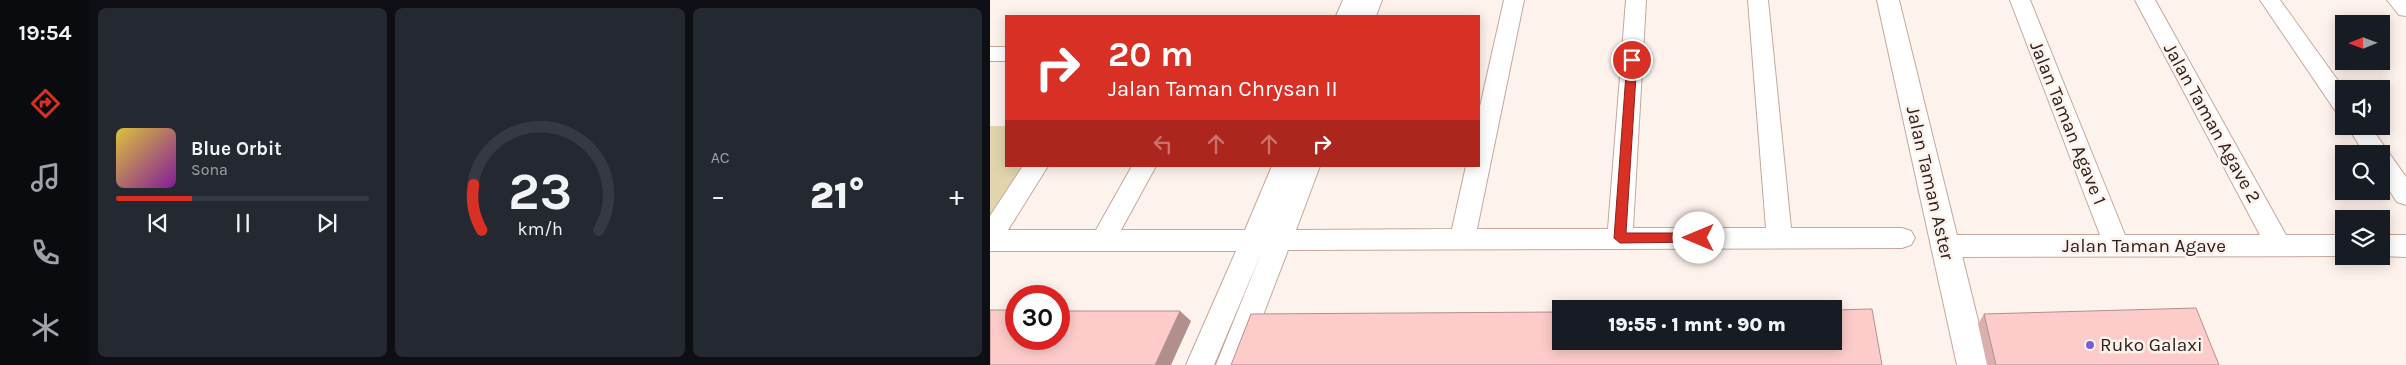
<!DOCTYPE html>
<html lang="id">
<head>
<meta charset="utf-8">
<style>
	:root { --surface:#171b24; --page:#242831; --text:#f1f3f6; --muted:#9ea1a6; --line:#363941; --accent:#d93025 }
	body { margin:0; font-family:Karla,sans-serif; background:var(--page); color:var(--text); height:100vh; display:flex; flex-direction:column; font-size:19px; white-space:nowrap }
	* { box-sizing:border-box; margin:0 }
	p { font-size:16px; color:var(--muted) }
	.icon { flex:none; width:28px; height:28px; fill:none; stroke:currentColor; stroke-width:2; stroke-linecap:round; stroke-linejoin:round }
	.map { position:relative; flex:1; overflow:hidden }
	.sheet { display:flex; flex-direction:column; gap:8px; padding:8px; background:#0d0f14; width:900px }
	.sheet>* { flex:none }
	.top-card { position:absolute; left:15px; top:15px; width:475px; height:152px; border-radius:0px; box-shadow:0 2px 12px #0003; background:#d93025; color:#fff; overflow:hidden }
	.needle { width:32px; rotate:269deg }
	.buttons { position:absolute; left:1345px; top:15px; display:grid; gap:10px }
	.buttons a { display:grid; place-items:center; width:55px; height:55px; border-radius:0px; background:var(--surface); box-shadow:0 2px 12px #0003; font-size:25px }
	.speed { position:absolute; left:15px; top:285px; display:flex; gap:10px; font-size:25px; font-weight:700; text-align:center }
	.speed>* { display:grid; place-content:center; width:65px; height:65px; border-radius:50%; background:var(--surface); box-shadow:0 2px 12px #0003; line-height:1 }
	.speed .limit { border:8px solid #d22; background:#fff; color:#111 }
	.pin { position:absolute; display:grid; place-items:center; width:42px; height:42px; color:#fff; margin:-21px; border:2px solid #fff; border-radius:50%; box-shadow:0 1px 5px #0007 }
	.me { position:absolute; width:55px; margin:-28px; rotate:270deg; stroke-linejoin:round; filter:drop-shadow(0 0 4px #0008) }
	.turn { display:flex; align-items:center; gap:18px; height:105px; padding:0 20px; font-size:22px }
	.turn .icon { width:65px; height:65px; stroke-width:2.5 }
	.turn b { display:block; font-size:35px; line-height:42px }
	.lanes { display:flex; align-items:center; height:48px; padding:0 20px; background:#0003; justify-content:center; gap:25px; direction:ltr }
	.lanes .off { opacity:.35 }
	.big { font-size:38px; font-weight:800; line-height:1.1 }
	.sheet .tile { flex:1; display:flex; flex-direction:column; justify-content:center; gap:8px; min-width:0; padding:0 18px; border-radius:8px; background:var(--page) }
	.sheet .dial { align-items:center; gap:0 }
	.dial svg { height:130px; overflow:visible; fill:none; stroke:var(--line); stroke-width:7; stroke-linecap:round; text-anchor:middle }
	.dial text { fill:var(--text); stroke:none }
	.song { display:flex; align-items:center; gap:15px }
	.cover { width:60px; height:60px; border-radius:8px; background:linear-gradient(135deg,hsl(50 70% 55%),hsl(290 70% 35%)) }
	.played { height:5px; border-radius:2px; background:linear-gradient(90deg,var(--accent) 30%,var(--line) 30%) }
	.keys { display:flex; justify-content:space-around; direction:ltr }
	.heat { display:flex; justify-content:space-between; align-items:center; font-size:28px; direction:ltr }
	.sheet .tiles { flex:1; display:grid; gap:8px; grid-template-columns:repeat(3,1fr) }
	.trip { position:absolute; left:562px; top:300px; width:290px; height:50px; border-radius:0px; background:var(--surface); box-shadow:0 2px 12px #0003; font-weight:800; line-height:50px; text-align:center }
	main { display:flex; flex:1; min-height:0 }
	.tabs { display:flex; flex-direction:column; width:90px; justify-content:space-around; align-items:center; background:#090b0e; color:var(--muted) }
	.tabs .icon { width:35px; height:35px }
	.tabs .active { color:var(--accent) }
	.tabs b { font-size:22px; color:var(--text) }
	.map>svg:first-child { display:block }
	.green { fill:#e1d5ae }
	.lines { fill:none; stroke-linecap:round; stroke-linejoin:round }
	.minor-casing { stroke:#c5a79a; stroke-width:2 }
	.major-casing { stroke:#c5a79a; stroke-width:2 }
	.minor { fill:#fff; fill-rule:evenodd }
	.major { fill:#fff; fill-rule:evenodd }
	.wall { fill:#daafae }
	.shaded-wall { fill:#b18f8d }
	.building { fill:#fdccca; stroke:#b18f8d }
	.route { fill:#d93025; stroke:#8d1f18 }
	.poi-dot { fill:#7360db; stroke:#fef2ec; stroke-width:2 }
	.labels { text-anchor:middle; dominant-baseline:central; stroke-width:5; stroke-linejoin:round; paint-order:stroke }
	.street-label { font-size:19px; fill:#2e221d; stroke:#fef2ec }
	.poi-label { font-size:19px; fill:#2e221d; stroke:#fef2ec; text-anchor:start }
</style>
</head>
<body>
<main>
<nav class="tabs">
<b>19:54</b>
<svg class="icon active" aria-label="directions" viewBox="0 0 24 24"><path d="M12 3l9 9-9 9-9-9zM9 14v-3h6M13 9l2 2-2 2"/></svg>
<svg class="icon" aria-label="music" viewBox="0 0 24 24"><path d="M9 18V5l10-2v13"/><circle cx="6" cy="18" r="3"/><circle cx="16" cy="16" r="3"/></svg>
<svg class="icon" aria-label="phone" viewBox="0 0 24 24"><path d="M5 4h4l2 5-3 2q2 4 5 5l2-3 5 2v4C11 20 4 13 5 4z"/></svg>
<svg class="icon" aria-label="climate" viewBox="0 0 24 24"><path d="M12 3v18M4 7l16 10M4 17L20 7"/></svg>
</nav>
<section class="sheet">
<div class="tiles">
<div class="tile">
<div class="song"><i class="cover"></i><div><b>Blue Orbit</b><p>Sona</p></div></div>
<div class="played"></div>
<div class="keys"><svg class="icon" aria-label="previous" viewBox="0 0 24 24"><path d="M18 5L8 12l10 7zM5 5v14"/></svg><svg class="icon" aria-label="pause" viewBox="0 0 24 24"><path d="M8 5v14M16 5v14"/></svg><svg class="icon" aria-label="next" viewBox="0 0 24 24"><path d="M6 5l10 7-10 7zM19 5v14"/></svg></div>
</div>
<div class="tile dial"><svg viewBox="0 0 100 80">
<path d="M14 69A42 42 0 1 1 86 69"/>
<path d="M14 69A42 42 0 0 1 9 41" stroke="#d93025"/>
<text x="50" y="56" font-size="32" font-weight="700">23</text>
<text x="50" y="72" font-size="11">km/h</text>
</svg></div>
<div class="tile"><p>AC</p>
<div class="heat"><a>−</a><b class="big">21°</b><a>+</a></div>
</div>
</div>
</section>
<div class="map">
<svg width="1416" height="365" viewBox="0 0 1416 365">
	<rect width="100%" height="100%" fill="#fef2ec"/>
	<!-- green -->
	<path class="green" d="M0,126h16v40h16l-32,49z"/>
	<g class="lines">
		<defs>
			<path id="minor" d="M353,0h39l-6,16h-20l2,-5 -2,5h-20z
				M514,0h20l-47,229h131l18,-229h20l-13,228h133l-18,-228h20l23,228h111l9,3 4,7 -4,7 -9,3 -614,2 -44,115h-28l46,-114 -48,114h-28l50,-114h-246v-35l33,-50h25l-40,64h88l36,-64h24l-35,64h124l27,-64h24l-26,64 26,-64h24l-24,64 156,-1 14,-63h13v-55z
				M1020,0h20l95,235h135l-125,-235h20l131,235h58l1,21 -400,1 -9,-4 -4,-7 4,-7 9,-4h155z
				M1270,0h20l64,89v25l-8,-2z
				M1397,0h19v16l-7,-1z
				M0,47h16v14h-16z
				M1357,126h23l36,51v28l-9,-3 -16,-24v-24h-16z
				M1391,235h25v22l-26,-1z"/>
			<path id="major" d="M887,0h22l90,365h-32z"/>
		</defs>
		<!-- minor casing -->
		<use href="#minor" class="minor-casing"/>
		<!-- major casing -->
		<use href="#major" class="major-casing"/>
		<!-- minor -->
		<use href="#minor" class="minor"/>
		<!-- major -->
		<use href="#major" class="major"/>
	</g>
	<!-- wall -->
	<path class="wall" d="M994,314l235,51h-232l-9,-41z"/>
	<!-- shaded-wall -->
	<path class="shaded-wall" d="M190,311l11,10 -20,44h-16z"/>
	<!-- building -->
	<path class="building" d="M1206,308l23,57h-223l-12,-51z
		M882,309l10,56h-651l20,-51 310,-2v29h273v-31z
		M0,310h26v29h43v-28h121l-25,54h-165z"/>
	<!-- route -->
	<path class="route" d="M642,56l5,4 -11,173h73l6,5 -2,4 -83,1 -6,-5 13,-178z"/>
	<!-- markers -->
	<circle class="poi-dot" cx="1100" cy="345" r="5"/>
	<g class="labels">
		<!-- street labels -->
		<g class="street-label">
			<text transform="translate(1078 123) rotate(68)">Jalan Taman Agave 1</text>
			<text transform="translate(1222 123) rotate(61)">Jalan Taman Agave 2</text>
			<text transform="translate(940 183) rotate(77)">Jalan Taman Aster</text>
			<text x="1154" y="246">Jalan Taman Agave</text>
		</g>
		<!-- poi labels -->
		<g class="poi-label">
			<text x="1110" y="345">Ruko Galaxi</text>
		</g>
	</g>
</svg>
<div class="buttons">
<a><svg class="needle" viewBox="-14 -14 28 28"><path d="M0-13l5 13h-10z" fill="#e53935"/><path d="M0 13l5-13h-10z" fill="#9ea1a6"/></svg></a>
<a><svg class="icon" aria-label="sound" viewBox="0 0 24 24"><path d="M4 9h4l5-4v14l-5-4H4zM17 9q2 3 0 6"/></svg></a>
<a><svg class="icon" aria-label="search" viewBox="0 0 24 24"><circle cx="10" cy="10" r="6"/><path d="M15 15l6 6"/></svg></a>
<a><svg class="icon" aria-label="layers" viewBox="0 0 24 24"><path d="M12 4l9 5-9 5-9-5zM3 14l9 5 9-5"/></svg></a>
</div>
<div class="speed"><div class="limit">30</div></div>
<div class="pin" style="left:642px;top:60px;background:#d93025"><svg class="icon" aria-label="arrive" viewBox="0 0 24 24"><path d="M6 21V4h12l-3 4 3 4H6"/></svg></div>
<svg class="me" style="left:709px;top:238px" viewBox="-20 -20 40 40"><circle r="19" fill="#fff"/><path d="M0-13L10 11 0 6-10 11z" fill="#d93025"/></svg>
<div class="trip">19:55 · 1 mnt · 90 m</div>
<div class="top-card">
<div class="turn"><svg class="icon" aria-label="right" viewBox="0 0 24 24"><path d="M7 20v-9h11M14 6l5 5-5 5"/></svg><div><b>20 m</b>Jalan Taman Chrysan II</div></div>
<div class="lanes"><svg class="icon off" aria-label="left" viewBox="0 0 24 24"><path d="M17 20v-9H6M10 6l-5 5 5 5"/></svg><svg class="icon off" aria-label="ahead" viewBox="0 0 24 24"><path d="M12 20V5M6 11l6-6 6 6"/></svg><svg class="icon off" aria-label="ahead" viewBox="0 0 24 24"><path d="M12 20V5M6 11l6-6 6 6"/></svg><svg class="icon" aria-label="right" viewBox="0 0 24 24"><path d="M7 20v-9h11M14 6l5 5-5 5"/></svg></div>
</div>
</div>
</main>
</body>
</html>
